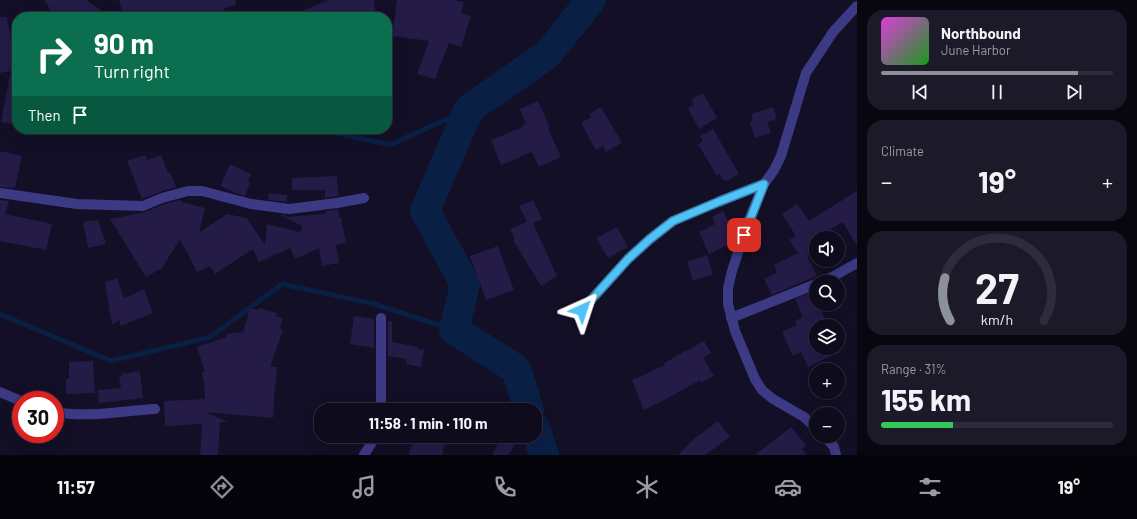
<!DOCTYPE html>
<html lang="en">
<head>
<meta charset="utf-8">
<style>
	:root { --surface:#0e0b1c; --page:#1c1929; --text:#f1f3f6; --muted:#9b9ba3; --line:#2e2b3b; --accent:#8c9099 }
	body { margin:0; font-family:Barlow,sans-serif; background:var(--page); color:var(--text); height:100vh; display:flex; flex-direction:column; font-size:15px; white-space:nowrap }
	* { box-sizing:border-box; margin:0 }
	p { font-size:13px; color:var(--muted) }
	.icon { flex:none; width:22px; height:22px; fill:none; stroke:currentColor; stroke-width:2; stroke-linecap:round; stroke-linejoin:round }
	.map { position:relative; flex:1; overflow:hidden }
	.drawer { display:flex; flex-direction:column; gap:10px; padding:10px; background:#08060f; width:280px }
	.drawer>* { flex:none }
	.hud { position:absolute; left:12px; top:12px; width:380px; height:122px; border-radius:16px; box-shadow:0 4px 16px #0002,0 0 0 1px var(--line); background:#0b6e4f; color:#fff; overflow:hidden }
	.tools { position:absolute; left:809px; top:231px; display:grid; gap:8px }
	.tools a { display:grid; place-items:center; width:36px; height:36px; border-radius:50%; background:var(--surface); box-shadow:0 4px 16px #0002,0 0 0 1px var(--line); font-size:20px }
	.speed { position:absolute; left:12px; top:391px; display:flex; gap:8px; font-size:20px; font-weight:700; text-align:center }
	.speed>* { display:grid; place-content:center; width:52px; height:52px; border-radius:50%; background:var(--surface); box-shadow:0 4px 16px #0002,0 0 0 1px var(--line); line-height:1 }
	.speed .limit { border:6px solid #d22; background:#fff; color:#111 }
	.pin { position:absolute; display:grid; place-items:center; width:34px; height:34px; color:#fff; margin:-17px; border-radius:8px; box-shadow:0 2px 6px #0006 }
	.me { position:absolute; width:44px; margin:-22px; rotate:42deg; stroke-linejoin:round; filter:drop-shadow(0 0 3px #0008) }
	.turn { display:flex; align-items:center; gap:14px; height:84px; padding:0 16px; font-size:18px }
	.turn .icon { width:52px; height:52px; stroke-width:2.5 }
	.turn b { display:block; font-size:28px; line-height:34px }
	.then { display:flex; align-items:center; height:38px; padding:0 16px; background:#0003; gap:8px; font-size:15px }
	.big { font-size:30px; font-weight:700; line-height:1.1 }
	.drawer .card { flex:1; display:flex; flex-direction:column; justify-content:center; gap:6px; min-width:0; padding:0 14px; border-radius:16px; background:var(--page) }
	.drawer .dial { align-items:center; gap:0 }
	.dial svg { height:104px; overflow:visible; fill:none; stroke:var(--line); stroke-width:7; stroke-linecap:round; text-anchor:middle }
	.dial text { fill:var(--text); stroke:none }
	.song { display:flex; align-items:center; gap:12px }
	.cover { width:48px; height:48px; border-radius:6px; background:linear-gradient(135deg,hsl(300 70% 55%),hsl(120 70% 35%)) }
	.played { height:4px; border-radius:2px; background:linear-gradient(90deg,var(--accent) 85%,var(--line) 85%) }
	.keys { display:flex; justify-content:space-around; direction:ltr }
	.heat { display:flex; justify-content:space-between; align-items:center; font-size:22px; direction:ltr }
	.charge { height:6px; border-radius:3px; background:linear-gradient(90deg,#34c759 31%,var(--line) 0) }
	.trip { position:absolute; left:314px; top:403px; width:228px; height:40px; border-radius:16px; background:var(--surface); box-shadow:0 4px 16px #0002,0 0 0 1px var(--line); font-weight:700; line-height:40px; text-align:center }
	.tabs { display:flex; height:64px; justify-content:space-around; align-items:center; background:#06040b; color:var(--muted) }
	.tabs .icon { width:28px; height:28px }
	.tabs .selected { color:var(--accent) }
	.tabs b { font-size:18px; color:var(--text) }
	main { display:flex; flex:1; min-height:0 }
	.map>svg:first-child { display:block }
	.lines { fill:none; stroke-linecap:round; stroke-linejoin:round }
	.stream { stroke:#0a1f44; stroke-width:5 }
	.river { stroke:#0a1f44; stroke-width:30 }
	.building { fill:#241b47 }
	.minor { stroke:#3d3a85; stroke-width:10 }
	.route-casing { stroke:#337fa1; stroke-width:10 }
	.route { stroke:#4fc3f7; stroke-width:7 }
</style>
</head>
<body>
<main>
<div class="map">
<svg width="857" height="455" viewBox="0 0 857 455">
	<rect width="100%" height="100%" fill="#130f26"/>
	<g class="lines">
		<!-- stream -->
		<path class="stream" d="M318,129l72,16 79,-36
			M0,314l111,47 99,-24 72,-53 92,20 80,26"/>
		<!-- river -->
		<path class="river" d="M529,410l-13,-41 -62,-39 11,-46 -40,-73 44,-102 79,-55 43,-54
			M535,428l9,27"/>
	</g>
	<!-- building -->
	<path class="building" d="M44,0h42l24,17h-55z
		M119,0h116l1,5 -12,3 3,9h-26l-1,-3 -13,3h-63z
		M328,0h46l2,17h-87z
		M397,0h56l11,2 -3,11 10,3 -10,31 -12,-4 -14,36 -18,-5 12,-33 -37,-5z
		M0,17h7l10,53 -17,3z
		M10,74h7v51l-16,-3z
		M703,93l14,25 -18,11 -11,-21 6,-3 -3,-5z
		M538,101l12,27 -2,1 13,28 -22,10 -7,-15 -31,13 -10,-25 32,-13 -1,-2 4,-1 -6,-15z
		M601,107l21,36 -16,9 -3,-6 -7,4 -15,-27 10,-6 -2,-3z
		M773,107l4,12 -10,3 4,11 -16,5 -5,-16 3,-2 -2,-6z
		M713,129l26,45 -13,7 -1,-2 -2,1 -3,-6 -3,2 -19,-32 5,-3 -3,-5z
		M0,151l22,5 -7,32 -15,-1z
		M145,155l2,5 14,-5 7,18 2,-1 6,15 -16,5 -18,7 -15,-38z
		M230,164l21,10 -3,8 2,1 -5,13 -9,-3 -16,-7z
		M337,176l1,20 -13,2v-8h-33v-12z
		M857,191v55l-14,-24 -27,16v12l-9,6 10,20 -45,19 -8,-16 13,-6 -3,-8 24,-12 -9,-13 7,-4 -14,-22 15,-10 12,17z
		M269,193l18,2v7l-19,-2z
		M0,200l9,1 -4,13 47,10 -6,26 -46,-9z
		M181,200l1,2 23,6 -6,25 28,-19 20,4 18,27 2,-21 33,8 2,-6 -24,-12 8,1v2l40,-3v-3l12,-2 1,9 2,-1 5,26 -10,2 3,18 -17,3 -3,-18 -24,11 -5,-11 -31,14 -6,-13 -38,25 -5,-8 -13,6 -17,-33 -18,29 -16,9 -36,-58 35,-7 19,-8z
		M533,200l9,19 -9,4 24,53 -16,10 -28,-46 2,-1 -5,-10 17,-7 -8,-16z
		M723,211l13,26 -1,4 -26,13 -10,-22 16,-8 -3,-7z
		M98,220l8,24 -18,4 -5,-26z
		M617,227l11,20 -20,11 -12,-20z
		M498,246l16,44 -28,10 -16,-44z
		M707,255l6,19 -20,7 -6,-19z
		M117,278l7,20 20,-9 9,24 -32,13 -2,-6 -7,5 -7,-43z
		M812,292l4,8v4h2l10,22h-12v22l22,-1 2,5 -32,15 -7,-15 -8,4 -11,-24 15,-7 -2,-4 8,-4 -8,-18z
		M250,308l8,2 1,-2 18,5 -1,3 7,2 -3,11 3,1 -13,37h7l-1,17h-1l-2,34 -68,-6 23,10h-8l-2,33h-18l2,-31 -37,2 -1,-25 41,-2 -1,-17 -2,-9 3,-1 -8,-25 30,-10v-3l16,-2z
		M354,316l20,3v29l-24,-4z
		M388,321h4v21l26,5 -1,2 7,1 -3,17 -15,-3 1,-5 -19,-3z
		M704,341l7,12 -8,5 11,18 -13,7 -1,-3 -30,17 -26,13 -12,-30 33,-15 -1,-2z
		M93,361l2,32 -29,1v-15h3v-17z
		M140,371l3,27 -44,5 -1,-13 23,-2 -2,-11 3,-1v-2z
		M718,421l12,16 -25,18h-27l16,-16z
		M791,427l15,18 -4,4 4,6h-51z
		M425,436h22l-5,19h-33l5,-18 10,3z
		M502,436h17l-10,19h-17z"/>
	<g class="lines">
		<!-- minor -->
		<path class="minor" d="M0,193l77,11 66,2 19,-8 26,-7h14l49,13 38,5 48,-6 27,-5
			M820,282l12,-5 25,-14
			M582,310l46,-51 22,-20 23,-18 45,-19 46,-18
			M381,318v92
			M731,318l85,-34
			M0,392l21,9
			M55,412c33,6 66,-1 100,-3
			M816,428l-12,-11 -31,-18 -11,-9 -7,-11 -20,-48 -7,-27v-16l4,-17 16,-49 16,-38 10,-14 7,-14 25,-83 27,-41 24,-26
			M825,436l9,11 2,8
			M364,455l12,-19"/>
	</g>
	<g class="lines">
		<defs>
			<path id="route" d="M582,310l46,-51 22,-20 23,-18 45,-19 46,-18 -20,51"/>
		</defs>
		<!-- route casing -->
		<use href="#route" class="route-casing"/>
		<!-- route -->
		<use href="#route" class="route"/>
	</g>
</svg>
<div class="tools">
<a><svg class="icon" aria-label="sound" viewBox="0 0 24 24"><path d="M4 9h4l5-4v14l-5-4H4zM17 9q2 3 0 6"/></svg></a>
<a><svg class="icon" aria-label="search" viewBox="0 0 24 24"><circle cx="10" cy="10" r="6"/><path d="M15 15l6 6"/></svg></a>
<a><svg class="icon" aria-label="layers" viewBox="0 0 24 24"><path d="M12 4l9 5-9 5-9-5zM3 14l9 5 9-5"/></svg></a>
<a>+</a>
<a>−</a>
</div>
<div class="speed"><div class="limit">30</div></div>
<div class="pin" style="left:744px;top:235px;background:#d93025"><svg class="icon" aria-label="arrive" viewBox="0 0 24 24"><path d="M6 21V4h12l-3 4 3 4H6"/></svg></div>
<svg class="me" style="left:582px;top:310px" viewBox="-20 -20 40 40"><path d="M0-17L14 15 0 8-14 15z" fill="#4fc3f7" stroke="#fff" stroke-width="4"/></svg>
<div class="trip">11:58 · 1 min · 110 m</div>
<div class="hud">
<div class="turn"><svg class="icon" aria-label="right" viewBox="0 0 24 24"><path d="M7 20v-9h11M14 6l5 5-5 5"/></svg><div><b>90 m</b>Turn right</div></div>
<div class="then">Then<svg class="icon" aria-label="arrive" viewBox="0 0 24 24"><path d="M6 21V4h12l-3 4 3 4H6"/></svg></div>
</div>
</div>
<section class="drawer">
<div class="card">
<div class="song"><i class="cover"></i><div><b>Northbound</b><p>June Harbor</p></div></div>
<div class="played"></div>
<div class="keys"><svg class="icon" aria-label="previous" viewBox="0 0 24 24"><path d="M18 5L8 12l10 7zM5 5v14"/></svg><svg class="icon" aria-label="pause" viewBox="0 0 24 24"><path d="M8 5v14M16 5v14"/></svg><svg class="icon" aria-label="next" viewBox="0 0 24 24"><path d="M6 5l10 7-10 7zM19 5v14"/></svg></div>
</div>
<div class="card"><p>Climate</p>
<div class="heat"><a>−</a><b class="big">19°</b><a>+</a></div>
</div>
<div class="card dial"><svg viewBox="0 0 100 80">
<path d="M14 69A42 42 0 1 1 86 69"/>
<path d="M14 69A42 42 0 0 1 10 36" stroke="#8c9099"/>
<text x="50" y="56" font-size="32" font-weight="700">27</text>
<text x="50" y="72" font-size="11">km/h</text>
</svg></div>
<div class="card"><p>Range · 31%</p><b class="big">155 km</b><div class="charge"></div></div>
</section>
</main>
<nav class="tabs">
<b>11:57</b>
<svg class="icon selected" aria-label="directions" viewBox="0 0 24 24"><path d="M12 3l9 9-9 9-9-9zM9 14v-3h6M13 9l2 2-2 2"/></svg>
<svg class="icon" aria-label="music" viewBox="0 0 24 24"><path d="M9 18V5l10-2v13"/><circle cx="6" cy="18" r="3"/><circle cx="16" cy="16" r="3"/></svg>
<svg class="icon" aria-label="phone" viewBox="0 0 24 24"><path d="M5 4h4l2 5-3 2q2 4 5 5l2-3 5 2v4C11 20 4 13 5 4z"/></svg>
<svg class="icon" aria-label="climate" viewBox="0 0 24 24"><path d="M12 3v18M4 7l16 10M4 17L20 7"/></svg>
<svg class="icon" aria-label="car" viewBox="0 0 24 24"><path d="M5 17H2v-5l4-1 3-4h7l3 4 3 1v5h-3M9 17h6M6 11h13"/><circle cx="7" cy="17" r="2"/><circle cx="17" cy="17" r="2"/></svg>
<svg class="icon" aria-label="filters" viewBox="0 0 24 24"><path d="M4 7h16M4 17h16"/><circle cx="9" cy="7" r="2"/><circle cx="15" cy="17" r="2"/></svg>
<b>19°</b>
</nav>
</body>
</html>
